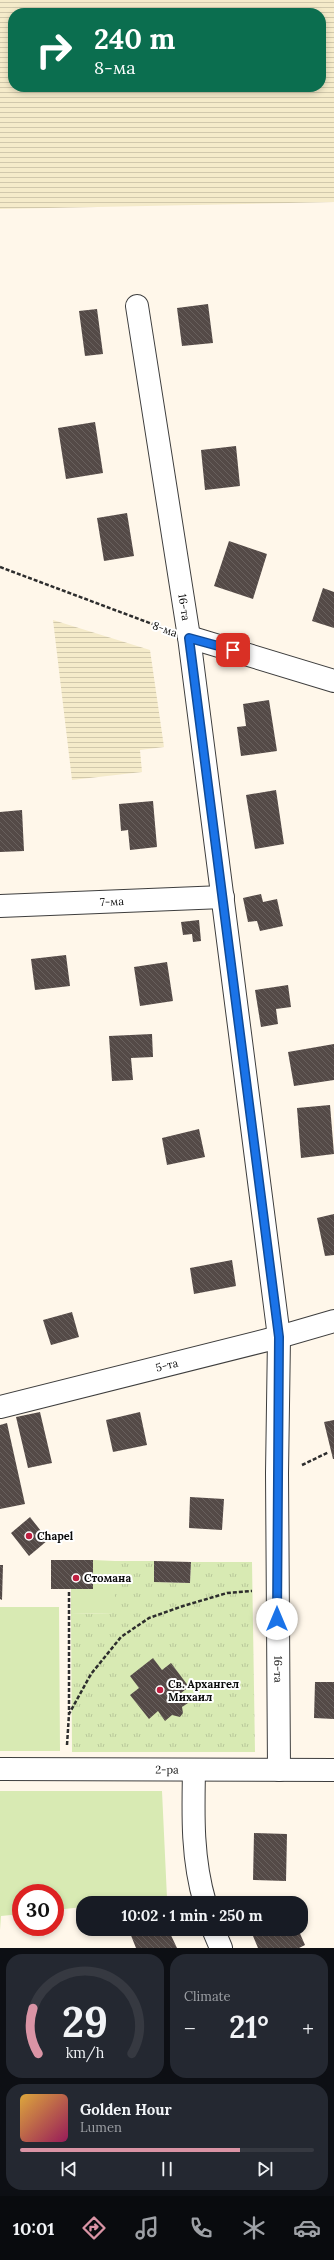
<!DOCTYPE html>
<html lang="en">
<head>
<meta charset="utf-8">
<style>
	:root { --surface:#171b24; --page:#242831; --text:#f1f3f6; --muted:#9ea1a6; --line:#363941; --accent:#da94a5 }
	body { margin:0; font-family:Lora,serif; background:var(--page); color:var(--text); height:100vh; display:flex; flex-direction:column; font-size:15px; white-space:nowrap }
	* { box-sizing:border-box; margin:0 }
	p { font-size:13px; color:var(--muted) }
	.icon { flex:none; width:22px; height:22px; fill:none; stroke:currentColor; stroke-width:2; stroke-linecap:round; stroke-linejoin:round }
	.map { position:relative; height:1948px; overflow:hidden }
	.side { display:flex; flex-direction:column; gap:6px; padding:6px; background:#0d0f14; flex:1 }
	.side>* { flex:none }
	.guide { position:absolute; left:8px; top:8px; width:318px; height:84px; border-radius:16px; box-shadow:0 2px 6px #0003; background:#0b6e4f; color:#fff; overflow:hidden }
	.speed { position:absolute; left:12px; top:1884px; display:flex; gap:8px; font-size:20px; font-weight:700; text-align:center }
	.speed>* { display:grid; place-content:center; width:52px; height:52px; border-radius:50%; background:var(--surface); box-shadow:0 2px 6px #0003; line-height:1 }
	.speed .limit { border:6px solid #d22; background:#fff; color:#111 }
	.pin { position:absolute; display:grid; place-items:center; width:34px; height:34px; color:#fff; margin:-17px; border-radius:8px; box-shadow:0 2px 6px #0006 }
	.me { position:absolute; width:44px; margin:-22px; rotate:0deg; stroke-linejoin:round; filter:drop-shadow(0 0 3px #0008) }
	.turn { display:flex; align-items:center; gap:14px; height:84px; padding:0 20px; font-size:18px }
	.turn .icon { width:52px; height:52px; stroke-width:2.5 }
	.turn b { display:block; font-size:28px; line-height:34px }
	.big { font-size:30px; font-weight:700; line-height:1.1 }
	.side .tile { flex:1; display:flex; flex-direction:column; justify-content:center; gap:6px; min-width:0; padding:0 14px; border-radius:16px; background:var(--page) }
	.side .dial { align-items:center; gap:0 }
	.dial svg { height:104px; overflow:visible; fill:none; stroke:var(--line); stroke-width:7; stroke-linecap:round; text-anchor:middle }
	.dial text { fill:var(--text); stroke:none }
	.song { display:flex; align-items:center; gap:12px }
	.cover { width:48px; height:48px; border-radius:6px; background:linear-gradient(135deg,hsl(40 70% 55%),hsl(330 70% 35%)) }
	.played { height:4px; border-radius:2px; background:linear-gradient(90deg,var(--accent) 75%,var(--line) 75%) }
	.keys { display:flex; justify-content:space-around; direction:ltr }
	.heat { display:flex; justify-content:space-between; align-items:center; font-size:22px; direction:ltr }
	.side .tiles { flex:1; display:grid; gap:6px; grid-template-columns:1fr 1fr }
	.tile:last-child { grid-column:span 2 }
	.trip { position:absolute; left:76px; top:1896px; width:232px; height:40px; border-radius:16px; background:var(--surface); box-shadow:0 2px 6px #0003; font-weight:700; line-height:40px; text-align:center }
	.menu { display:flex; height:64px; justify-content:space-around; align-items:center; background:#090b0e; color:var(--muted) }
	.menu .icon { width:28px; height:28px }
	.menu .current { color:var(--accent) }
	.menu b { font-size:18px; color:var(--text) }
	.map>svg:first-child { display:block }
	.farmland { fill:url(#farmland-rules); fill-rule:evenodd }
	.grass { fill:url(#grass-tufts) }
	.park { fill:#d8eab3 }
	.building { fill:url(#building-back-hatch) }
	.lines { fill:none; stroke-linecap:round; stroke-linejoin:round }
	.minor-casing { stroke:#3e3e3e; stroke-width:24 }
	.path { stroke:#2d2d2d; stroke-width:2.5; stroke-dasharray:4 2; stroke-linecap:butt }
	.minor { stroke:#fff; stroke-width:22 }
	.route-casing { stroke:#114b97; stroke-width:10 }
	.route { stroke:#1a73e8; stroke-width:7 }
	.poi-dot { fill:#bf2041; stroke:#fff; stroke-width:1.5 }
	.labels { text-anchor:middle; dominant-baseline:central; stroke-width:4; stroke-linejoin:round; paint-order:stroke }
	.street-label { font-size:11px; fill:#0b0b0b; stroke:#fff }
	.poi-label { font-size:11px; font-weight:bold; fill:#0b0b0b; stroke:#fff; text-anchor:start }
</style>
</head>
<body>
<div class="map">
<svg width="334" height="1948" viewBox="0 0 334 1948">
	<defs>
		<pattern id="farmland-rules" width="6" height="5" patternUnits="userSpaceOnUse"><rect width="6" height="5" fill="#f5ebca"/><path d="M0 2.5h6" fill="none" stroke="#d1c8ac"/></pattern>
		<pattern id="grass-tufts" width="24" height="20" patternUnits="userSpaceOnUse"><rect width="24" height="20" fill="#d8eab3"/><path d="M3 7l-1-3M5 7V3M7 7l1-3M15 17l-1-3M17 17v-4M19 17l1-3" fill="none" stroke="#b8c799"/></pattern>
		<pattern id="building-back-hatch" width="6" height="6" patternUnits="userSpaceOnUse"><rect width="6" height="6" fill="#544a47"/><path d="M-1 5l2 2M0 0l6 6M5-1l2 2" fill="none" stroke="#68605d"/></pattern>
	</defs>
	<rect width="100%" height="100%" fill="#fff7ea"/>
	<!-- farmland -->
	<path class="farmland" d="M0,0h334v202l-334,7zM13,13h308v74h-308z
		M53,620l97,30 14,97 -24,3 2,22 -70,8z"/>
	<!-- grass -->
	<path class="grass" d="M115,1561h39v21l36,1 1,-21h61l3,190h-183l-1,-138 44,-1z"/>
	<!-- park -->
	<path class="park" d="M93,1560l22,1v52l-44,1v-25h22z
		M0,1607h59l1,144h-60z
		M0,1791h162l5,107 -45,5h-39v4l-28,3v-17h-34v21l-20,2 -1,14z"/>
	<!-- building -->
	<path class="building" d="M208,304l5,39 -31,3 -5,-38z
		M97,309l6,45 -18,2 -6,-45z
		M95,422l8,51 -37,6 -8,-51z
		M236,446l4,40 -35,4 -4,-40z
		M127,513l7,43 -30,5 -7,-43z
		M229,541l38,13 -14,45 -39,-13z
		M323,588l11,4v36l-22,-7z
		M269,700l8,51 -36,5 -4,-29 9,-1 -3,-22z
		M276,790l8,54 -29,5 -9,-54z
		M153,801l4,46 -27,3 -2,-20 -7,1 -2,-27z
		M22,810l2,41 -24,1v-40z
		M261,894l2,8 14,-3 6,27 -23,5 -3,-10 -9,1 -5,-24z
		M199,920l2,21 -8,1 -1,-8 -9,1 -2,-13z
		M66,955l4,31 -35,4 -4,-31z
		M167,962l6,39 -33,5 -6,-39z
		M288,985l3,22 -15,2 2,15 -17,3 -6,-37z
		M152,1034l1,23 -22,1 2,22 -21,1 -3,-45z
		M334,1044v36l-40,6 -6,-34z
		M330,1105l4,49 -33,4 -4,-50z
		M199,1129l6,28 -38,8 -5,-27z
		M334,1214v41l-9,1 -8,-38z
		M232,1260l4,26 -42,8 -4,-26z
		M72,1312l7,25 -28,8 -8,-25z
		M40,1412l12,51 -24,5 -12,-51z
		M140,1412l7,33 -34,7 -7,-32z
		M334,1420v39h-1l-9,-37z
		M7,1423l18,81 -25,5v-84z
		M190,1497l34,2 -2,31 -33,-2z
		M30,1517l18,23 -19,16 -18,-23z
		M51,1560h42v29h-42z
		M154,1561l37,1 -1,21 -36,-1z
		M0,1565h3l-1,35 -2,-1z
		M153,1658l9,12 9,-7 18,24 -8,6 7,10 -6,4 1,6 -3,4 -8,-2 -7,6 -7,-10 -9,8 -19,-24 9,-7 -9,-12z
		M315,1682h19v37l-20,-1z
		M254,1833l33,1 -1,47 -33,-1z
		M139,1929h29l9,19h-41l-6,-15z
		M264,1929h34l7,16 -6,3h-41l-5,-12 12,-5z"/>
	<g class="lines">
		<defs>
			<g id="minor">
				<path id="s1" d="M137,306l52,331 90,700 -2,136 2,297"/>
				<path d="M189,637l145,44"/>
				<path id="s2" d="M0,906l223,-9"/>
				<path id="s3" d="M0,1407l279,-70 55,-16"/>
				<path id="s4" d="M0,1769l334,1"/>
				<path d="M194,1770c-1,46 -2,89 11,133"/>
				<path d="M213,1929l8,19"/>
			</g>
		</defs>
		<!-- minor casing -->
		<use href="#minor" class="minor-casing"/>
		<!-- path -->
		<path class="path" d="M0,567l163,61
			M302,1465l27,-13
			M69,1592v122
			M67,1745l2,-31 22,-40 30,-37 28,-19 34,-12 44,-13 25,-2"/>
		<!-- minor -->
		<use href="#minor" class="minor"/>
	</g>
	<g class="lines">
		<defs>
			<path id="route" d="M233,650l-44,-12 90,699 -2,282"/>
		</defs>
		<!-- route casing -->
		<use href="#route" class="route-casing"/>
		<!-- route -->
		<use href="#route" class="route"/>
	</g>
	<!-- markers -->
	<g class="poi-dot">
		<circle cx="29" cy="1536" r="4"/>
		<circle cx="76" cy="1578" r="4"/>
		<circle cx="160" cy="1690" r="4"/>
	</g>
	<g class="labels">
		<!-- street labels -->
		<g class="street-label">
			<text stroke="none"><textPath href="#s1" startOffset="305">16-та</textPath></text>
			<text transform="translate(165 629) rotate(20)">8-ма</text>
			<text stroke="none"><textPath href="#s2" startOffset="112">7-ма</textPath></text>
			<text stroke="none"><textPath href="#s3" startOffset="172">5-та</textPath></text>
			<text stroke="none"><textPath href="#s1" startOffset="1373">16-та</textPath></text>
			<text stroke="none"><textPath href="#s4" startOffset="167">2-ра</textPath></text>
		</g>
		<!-- poi labels -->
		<g class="poi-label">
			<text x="37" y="1536">Chapel</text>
			<text x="84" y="1578">Стомана</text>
			<text x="168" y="1684">Св. Архангел<tspan x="168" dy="13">Михаил</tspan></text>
		</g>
	</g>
</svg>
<div class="speed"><div class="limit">30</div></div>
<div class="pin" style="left:233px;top:650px;background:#d93025"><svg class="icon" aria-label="arrive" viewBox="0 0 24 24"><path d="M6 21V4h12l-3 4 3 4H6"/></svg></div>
<svg class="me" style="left:277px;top:1619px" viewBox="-20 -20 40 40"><circle r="19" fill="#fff"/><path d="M0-13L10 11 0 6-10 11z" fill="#1a73e8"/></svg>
<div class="trip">10:02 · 1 min · 250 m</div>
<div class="guide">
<div class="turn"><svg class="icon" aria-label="right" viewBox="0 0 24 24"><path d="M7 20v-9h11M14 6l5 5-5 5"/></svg><div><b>240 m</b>8-ма</div></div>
</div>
</div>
<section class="side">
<div class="tiles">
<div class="tile dial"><svg viewBox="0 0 100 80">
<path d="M14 69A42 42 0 1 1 86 69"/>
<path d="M14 69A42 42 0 0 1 10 34" stroke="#da94a5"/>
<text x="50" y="56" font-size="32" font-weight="700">29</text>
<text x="50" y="72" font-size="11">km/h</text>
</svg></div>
<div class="tile"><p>Climate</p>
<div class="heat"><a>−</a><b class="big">21°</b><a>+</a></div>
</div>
<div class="tile">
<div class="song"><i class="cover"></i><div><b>Golden Hour</b><p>Lumen</p></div></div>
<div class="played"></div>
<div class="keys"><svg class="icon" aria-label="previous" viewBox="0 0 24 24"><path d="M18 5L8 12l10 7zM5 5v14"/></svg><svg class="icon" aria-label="pause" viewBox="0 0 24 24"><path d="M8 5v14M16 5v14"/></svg><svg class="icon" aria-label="next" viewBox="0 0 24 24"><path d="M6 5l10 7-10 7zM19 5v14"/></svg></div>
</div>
</div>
</section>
<nav class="menu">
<b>10:01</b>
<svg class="icon current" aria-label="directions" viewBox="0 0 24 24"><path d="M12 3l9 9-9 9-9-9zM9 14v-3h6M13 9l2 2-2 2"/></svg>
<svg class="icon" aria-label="music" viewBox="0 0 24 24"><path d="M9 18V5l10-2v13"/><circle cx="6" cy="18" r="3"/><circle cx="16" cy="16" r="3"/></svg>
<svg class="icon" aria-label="phone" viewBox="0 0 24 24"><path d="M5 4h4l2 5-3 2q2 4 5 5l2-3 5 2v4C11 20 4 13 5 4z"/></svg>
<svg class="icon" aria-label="climate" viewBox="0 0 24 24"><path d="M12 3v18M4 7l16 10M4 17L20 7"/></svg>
<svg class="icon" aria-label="car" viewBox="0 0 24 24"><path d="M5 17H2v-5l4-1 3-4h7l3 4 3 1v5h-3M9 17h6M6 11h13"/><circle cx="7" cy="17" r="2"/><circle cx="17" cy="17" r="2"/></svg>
</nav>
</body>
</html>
